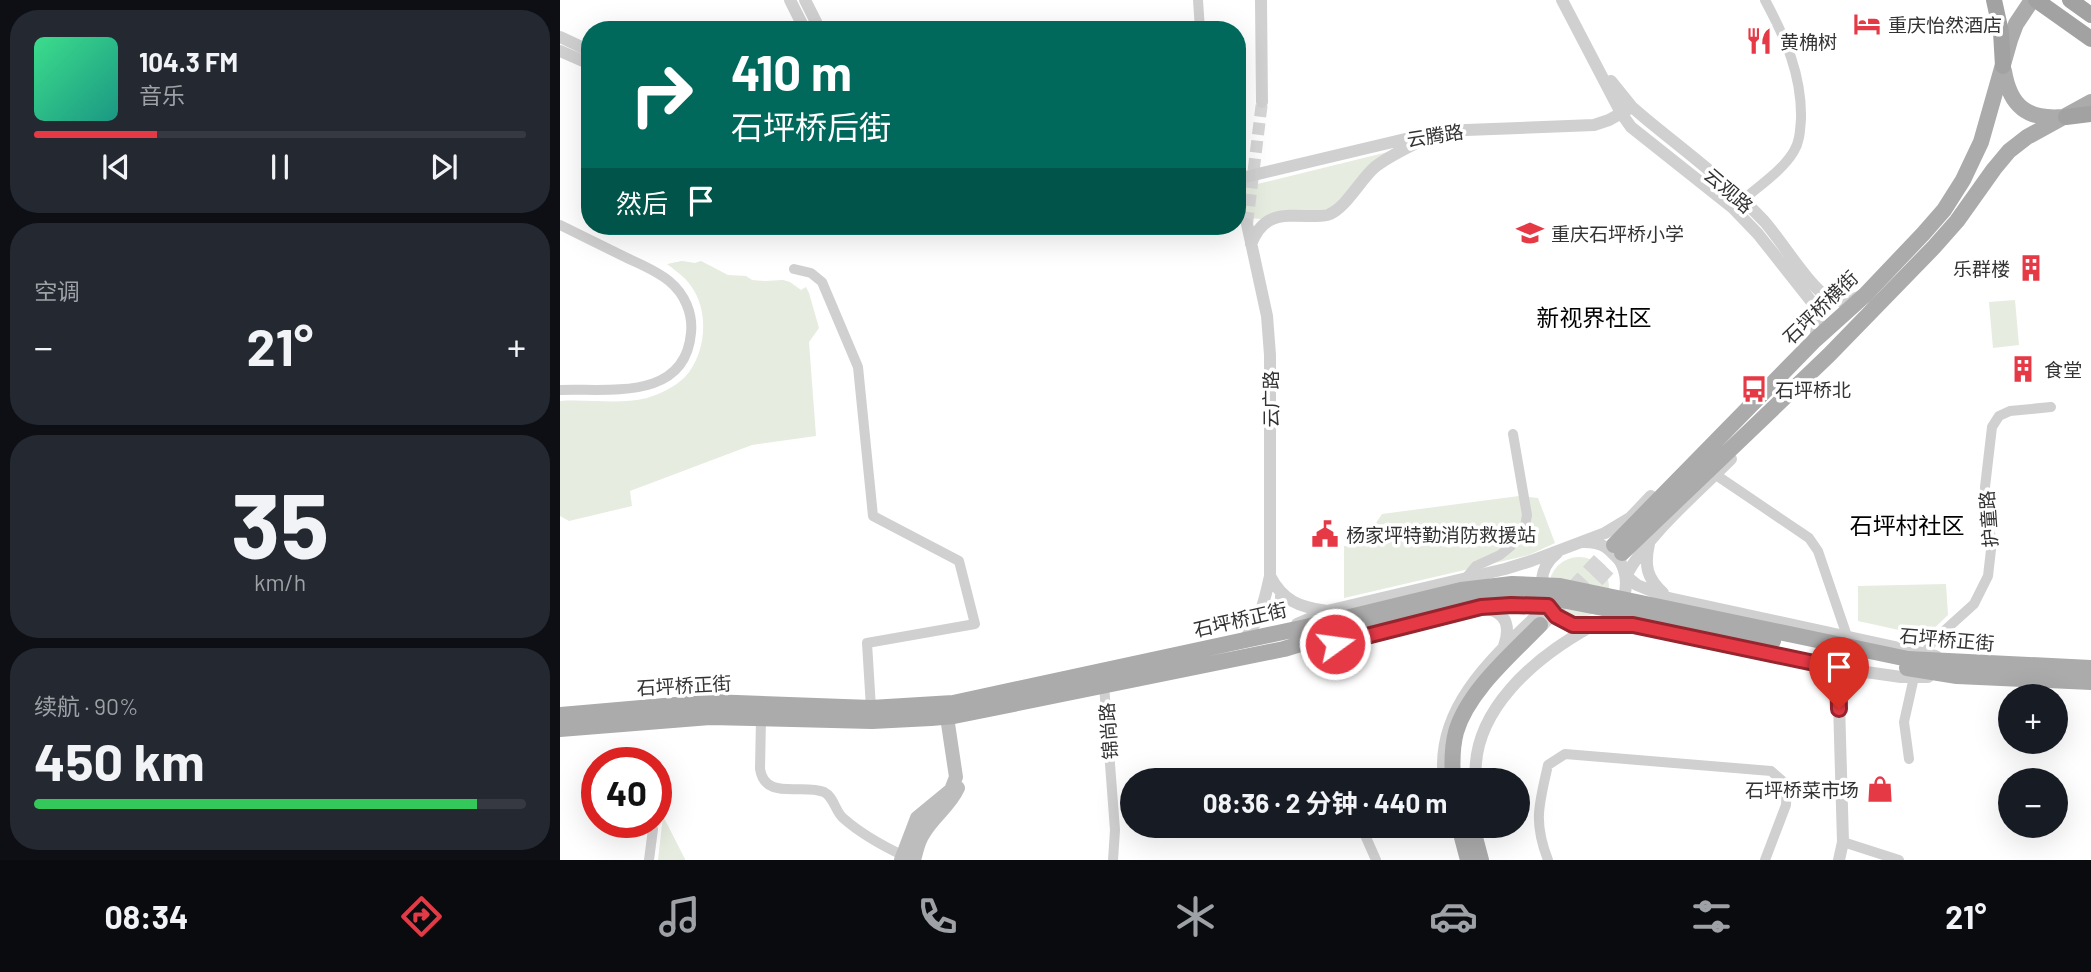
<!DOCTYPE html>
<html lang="zh">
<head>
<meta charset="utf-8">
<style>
	:root { --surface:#171b24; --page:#242831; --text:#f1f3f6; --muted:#9ea1a6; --line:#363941; --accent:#e63946 }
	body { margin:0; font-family:Barlow,"Noto Sans SC",sans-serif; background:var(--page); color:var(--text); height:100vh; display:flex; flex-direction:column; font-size:26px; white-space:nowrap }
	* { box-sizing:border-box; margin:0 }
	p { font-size:23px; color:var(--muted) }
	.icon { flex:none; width:38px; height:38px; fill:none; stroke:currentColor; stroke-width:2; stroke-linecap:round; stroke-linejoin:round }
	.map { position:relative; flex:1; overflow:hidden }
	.sheet { display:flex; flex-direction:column; gap:10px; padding:10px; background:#0d0f14; width:560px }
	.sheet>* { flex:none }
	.top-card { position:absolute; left:21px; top:21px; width:665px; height:214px; border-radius:28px; box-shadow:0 7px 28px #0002; background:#00695c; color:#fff; overflow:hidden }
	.tools { position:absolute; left:1438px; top:684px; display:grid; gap:14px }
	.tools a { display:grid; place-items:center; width:70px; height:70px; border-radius:50%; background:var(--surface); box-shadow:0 7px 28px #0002; font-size:35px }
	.speed { position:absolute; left:21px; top:747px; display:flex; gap:14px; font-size:35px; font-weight:700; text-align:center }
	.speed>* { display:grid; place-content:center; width:91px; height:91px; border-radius:50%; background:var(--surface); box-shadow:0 7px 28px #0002; line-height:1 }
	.speed .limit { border:10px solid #d22; background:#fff; color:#111 }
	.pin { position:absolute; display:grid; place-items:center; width:60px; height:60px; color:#fff; margin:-72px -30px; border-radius:50% 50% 50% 0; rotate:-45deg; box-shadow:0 0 7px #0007 }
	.pin .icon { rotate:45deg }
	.me { position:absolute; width:77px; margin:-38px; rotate:76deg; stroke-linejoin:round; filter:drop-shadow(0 0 5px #0008) }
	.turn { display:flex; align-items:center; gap:24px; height:147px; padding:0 35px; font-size:32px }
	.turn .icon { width:91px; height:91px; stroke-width:2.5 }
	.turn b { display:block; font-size:49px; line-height:60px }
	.then { display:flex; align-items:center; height:66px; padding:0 35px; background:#0003; gap:14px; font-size:26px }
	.big { font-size:52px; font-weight:700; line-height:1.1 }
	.sheet .tile { flex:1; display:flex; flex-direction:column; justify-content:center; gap:10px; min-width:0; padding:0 24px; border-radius:28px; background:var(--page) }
	.sheet .dial { align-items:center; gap:0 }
	.dial b { font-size:91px; line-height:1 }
	.song { display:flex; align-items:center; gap:21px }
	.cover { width:84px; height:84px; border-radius:10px; background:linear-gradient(135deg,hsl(150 70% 55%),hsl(170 70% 35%)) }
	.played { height:7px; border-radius:4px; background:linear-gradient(90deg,var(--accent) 25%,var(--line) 25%) }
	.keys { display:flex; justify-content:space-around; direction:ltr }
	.heat { display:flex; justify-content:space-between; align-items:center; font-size:38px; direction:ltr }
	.charge { height:10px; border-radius:5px; background:linear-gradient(90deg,#34c759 90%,var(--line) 0) }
	.trip { position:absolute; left:560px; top:768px; width:410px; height:70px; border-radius:35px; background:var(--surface); box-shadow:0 7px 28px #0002; font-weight:700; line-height:70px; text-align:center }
	.dock { display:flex; height:112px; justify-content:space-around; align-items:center; background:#090b0e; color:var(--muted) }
	.dock .icon { width:49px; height:49px }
	.dock .on { color:var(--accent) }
	.dock b { font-size:32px; color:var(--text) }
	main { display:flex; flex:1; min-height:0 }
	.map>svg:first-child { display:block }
	.green { fill:#e6ecdf }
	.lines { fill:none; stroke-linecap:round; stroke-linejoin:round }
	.tertiary-tunnel { stroke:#d6d6d6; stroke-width:12; stroke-dasharray:12 6; stroke-linecap:butt }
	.primary-tunnel { stroke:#d6d6d6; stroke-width:16; stroke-dasharray:16 8; stroke-linecap:butt }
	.minor { stroke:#d0d0d0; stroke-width:10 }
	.tertiary { stroke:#d0d0d0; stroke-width:12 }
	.secondary { stroke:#bdbdbd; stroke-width:14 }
	.primary { stroke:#ababab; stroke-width:16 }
	.trunk { stroke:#a2a2a2; stroke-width:16 }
	.primary-bridge { stroke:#ababab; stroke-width:16 }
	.route-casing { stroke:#96252e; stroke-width:18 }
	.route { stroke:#e63946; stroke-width:12 }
	.labels { text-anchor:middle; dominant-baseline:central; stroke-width:7; stroke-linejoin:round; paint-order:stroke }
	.poi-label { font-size:19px; fill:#333; stroke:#fff; text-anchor:start }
	.street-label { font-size:19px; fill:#333; stroke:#fff }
	.quarter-label { font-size:23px; fill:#000; stroke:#fff }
</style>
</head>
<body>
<main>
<section class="sheet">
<div class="tile">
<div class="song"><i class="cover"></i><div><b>104.3 FM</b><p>音乐</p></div></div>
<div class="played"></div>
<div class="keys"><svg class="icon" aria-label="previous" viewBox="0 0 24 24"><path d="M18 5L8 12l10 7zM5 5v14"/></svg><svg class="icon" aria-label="pause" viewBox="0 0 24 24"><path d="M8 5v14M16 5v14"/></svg><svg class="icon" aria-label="next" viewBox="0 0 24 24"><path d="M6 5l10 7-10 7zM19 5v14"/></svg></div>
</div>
<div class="tile"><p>空调</p>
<div class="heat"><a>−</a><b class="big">21°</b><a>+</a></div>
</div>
<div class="tile dial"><b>35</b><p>km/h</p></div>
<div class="tile"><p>续航 · 90%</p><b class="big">450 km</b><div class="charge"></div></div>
</section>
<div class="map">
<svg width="1531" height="860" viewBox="0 0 1531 860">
	<rect width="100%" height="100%" fill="#fff"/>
	<!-- green -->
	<path class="green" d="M832,151l-63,58 -68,10 -24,-2v-28z
		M122,261l13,2 6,-2 27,14 18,1 6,4 13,1 18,-1 7,2 11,8 5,-3 3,6 10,35 -10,14 7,94 -64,9 -122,46 2,15 -63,15 -9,-5v-115c29,-2 59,4 87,-3 13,-4 28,-11 38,-21 21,-23 25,-65 6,-91 -6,-9 -15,-15 -24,-22z
		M1455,300l4,45 -26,3 -4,-46z
		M959,496l19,2 17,45 -26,12 -185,43v-52l17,-1 21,-31z
		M989 587a30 30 0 1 1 60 0a30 30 0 1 1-60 0Z
		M1386,584l2,31 -22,21 -68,-15v-35z
		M103,816l22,43v1h-27z"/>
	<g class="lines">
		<!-- tertiary-tunnel -->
		<path class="tertiary-tunnel" d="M687,224l15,-122"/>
		<!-- primary-tunnel -->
		<path class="primary-tunnel" d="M1020,597l42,-44
			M980,625l74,-80"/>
		<!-- minor -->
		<path class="minor" d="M638,0l2,30
			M1183,200c17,-15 40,-30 51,-49 6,-10 6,-21 7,-32 1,-44 -16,-82 -36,-119
			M0,225c22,11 45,22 67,33 15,7 30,13 42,23 16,13 24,33 22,52 -6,69 -84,55 -131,57
			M234,269l17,4 11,9 36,85 15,149 86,45 16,63 -108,19 4,65
			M1156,475l93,63 9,13 29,85
			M906,578l10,-12 24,-11 11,-9 14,-20 2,-11 -14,-81
			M1365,653l8,-12 41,-37 14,-28 4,-35 -6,-24 -1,-30 7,-60 7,-11 11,-5 41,-4
			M544,685l11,145 -2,30
			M201,718l-1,51c5,32 42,14 64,23 10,5 11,19 19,26 17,15 38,27 59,37
			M1349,759l-5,-37 10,-45
			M801,826l15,34
			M1283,842l56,18
			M89,860l4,-31
			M988,860c-15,-39 -9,-55 0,-95l17,-11 206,17 16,14 -1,20 -21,55"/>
		<!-- tertiary -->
		<path class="tertiary" d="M230,0l15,30
			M245,0l15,30
			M701,0l1,102
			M1002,0l59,113 10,14 102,81 25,26 57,72 3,14 -3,20
			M0,37l30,14
			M0,51l30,13
			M1051,81l21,26 14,12c40,33 82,64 118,102 17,19 46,67 66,78 10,5 21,1 31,-3
			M677,179l202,-48 155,-6 15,-5 23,-13
			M687,224l20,92 3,39v221
			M691,244c12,-30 29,-29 58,-28 7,0 15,1 21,-2 17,-8 30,-34 45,-47 14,-11 32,-19 47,-27
			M1023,542c35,-1 52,33 38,63
			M1089,544c-5,22 -2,34 14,49
			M997,553c-28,22 -13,60 16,72h60l205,43 63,9h27
			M1066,576l11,9 32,13 267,58
			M1066,576c23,-43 70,-82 105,-117
			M705,604l9,4 7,-7v-6
			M928,609c20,4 22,20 16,37
			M737,624l30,-13 178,-42 26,-8 74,-28 25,-15 21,-22
			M684,640c17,-22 20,-37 26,-64 13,25 29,31 57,35
			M749,646c67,-7 130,-35 198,-41
			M1278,668l5,174 -4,18
			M884,780c-10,-75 55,-128 104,-175
			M916,780c-6,-69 60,-123 114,-153"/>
		<!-- secondary -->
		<path class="secondary" d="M341,860l16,-42 34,-28 5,-13 -9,-60
			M354,860c3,-10 4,-19 10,-27 10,-17 26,-27 34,-45"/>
		<!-- primary -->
		<path class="primary" d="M1444,71c6,36 24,49 59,46
			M1054,545l201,-205 50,-45 58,-61 21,-24 19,-30 18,-38 29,-102 6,-16 16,-24
			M1062,553l207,-198 105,-108 23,-26 37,-52 15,-18 18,-14 64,-35
			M1348,659l183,9
			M1347,668l50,8 134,6
			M0,715l150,-13 161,6 82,-5 376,-81
			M0,729l150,-12 162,4 59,-3 23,-2 330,-67 49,-15
			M893,780c-1,-15 -1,-33 3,-48 12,-41 55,-77 84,-107
			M899,826l9,34
			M912,826l9,34"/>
		<!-- trunk -->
		<path class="trunk" d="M1434,0l7,32 2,34
			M1476,0l55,39
			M1510,0l21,15
			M1506,117l25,-3"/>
		<!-- primary-bridge -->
		<path class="primary-bridge" d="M769,622l132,-32 51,-6 48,2 348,73
			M773,634l147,-35 71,-1 222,43"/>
	</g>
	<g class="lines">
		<defs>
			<path id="route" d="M775,644l146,-37 30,-2 37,1 8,10 17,9h60l205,43 1,41"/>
		</defs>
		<!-- route casing -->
		<use href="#route" class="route-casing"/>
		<!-- route -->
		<use href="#route" class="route"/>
	</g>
	<!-- icons -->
	<defs>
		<symbol id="hotel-bare" viewBox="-9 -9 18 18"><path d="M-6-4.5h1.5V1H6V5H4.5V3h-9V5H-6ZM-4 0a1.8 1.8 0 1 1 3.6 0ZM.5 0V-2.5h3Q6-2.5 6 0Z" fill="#e63946" stroke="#fff" stroke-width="2.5" paint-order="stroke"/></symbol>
		<symbol id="restaurant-bare" viewBox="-9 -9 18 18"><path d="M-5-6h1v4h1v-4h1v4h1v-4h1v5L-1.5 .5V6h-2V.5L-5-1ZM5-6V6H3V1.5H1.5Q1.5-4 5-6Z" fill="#e63946" stroke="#fff" stroke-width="2.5" paint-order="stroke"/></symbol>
		<symbol id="school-bare" viewBox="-9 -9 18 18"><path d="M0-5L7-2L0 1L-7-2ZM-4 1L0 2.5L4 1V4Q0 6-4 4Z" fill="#e63946" stroke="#fff" stroke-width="2.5" paint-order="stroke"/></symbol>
		<symbol id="building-bare" viewBox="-9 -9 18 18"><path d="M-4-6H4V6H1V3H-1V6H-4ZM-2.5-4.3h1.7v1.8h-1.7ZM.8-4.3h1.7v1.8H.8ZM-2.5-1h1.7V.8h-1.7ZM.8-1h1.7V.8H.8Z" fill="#e63946" stroke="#fff" stroke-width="2.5" paint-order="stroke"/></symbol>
		<symbol id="bus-bare" viewBox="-9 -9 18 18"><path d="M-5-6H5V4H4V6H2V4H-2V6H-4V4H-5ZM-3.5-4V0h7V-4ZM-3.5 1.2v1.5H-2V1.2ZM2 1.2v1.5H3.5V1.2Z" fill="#e63946" stroke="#fff" stroke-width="2.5" paint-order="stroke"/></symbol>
		<symbol id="civic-bare" viewBox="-9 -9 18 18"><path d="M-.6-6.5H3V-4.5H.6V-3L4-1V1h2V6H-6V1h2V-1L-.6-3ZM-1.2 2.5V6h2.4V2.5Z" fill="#e63946" stroke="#fff" stroke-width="2.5" paint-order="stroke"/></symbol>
		<symbol id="shop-bare" viewBox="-9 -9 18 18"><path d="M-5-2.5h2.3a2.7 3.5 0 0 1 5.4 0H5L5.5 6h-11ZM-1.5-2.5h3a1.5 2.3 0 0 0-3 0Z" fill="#e63946" stroke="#fff" stroke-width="2.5" paint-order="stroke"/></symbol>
	</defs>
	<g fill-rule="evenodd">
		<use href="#hotel-bare" x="1288" y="5" width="38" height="38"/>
		<use href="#restaurant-bare" x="1180" y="22" width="38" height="38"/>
		<use href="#school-bare" x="951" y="214" width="38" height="38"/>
		<use href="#building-bare" x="1452" y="249" width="38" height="38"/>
		<use href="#building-bare" x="1444" y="350" width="38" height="38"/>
		<use href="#bus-bare" x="1175" y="370" width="38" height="38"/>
		<use href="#civic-bare" x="746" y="515" width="38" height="38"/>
		<use href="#shop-bare" x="1301" y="770" width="38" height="38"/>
	</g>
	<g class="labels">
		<!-- poi labels -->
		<g class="poi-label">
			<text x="1328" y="24">重庆怡然酒店</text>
			<text x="1220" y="41">黄桷树</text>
			<text x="991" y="233">重庆石坪桥小学</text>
			<text x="1450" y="268" text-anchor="end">乐群楼</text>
			<text x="1484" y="369">食堂</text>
			<text x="1215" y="389">石坪桥北</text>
			<text x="786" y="534">杨家坪特勤消防救援站</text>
			<text x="1299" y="789" text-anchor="end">石坪桥菜市场</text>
		</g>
		<!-- street labels -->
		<g class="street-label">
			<text transform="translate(875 135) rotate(-9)">云腾路</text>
			<text transform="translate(1169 190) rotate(41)">云观路</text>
			<text transform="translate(1260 307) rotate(-44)">石坪桥横街</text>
			<text transform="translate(710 399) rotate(-90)">云广路</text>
			<text transform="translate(1428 519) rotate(-94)">护童路</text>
			<text transform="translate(680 619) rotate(-13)">石坪桥正街</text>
			<text transform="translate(1387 639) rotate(5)">石坪桥正街</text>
			<text transform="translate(124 685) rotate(-3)">石坪桥正街</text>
			<text transform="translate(548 731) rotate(-94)">锦尚路</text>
		</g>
		<!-- quarter labels -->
		<g class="quarter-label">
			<text x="1034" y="317">新视界社区</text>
			<text x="1347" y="525">石坪村社区</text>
		</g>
	</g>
</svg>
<div class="tools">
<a>+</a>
<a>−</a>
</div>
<div class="speed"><div class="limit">40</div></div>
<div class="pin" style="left:1279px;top:709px;background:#d93025"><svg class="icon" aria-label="arrive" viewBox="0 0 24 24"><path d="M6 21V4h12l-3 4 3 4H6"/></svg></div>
<svg class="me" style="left:775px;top:644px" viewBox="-20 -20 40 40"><circle r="17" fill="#e63946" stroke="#fff" stroke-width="3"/><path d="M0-11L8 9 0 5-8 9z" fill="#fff"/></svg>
<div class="trip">08:36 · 2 分钟 · 440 m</div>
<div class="top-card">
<div class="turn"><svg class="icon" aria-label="right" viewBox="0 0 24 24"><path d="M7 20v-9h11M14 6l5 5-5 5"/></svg><div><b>410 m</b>石坪桥后街</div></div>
<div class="then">然后<svg class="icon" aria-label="arrive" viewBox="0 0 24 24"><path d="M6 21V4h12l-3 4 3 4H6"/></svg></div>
</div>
</div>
</main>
<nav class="dock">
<b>08:34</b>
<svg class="icon on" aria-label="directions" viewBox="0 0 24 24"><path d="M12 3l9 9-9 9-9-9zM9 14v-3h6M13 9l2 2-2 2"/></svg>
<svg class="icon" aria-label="music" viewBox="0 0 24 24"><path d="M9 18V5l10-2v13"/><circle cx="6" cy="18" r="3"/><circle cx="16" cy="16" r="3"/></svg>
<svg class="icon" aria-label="phone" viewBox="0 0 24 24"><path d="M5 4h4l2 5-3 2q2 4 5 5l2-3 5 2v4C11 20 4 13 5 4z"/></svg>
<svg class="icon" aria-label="climate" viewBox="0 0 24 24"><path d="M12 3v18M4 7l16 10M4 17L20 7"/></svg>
<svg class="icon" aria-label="car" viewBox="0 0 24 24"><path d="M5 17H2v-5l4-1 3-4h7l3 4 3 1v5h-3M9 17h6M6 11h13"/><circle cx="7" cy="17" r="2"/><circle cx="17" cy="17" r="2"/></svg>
<svg class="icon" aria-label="filters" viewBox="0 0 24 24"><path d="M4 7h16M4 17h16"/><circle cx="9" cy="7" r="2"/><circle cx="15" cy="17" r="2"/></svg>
<b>21°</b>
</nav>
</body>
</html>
